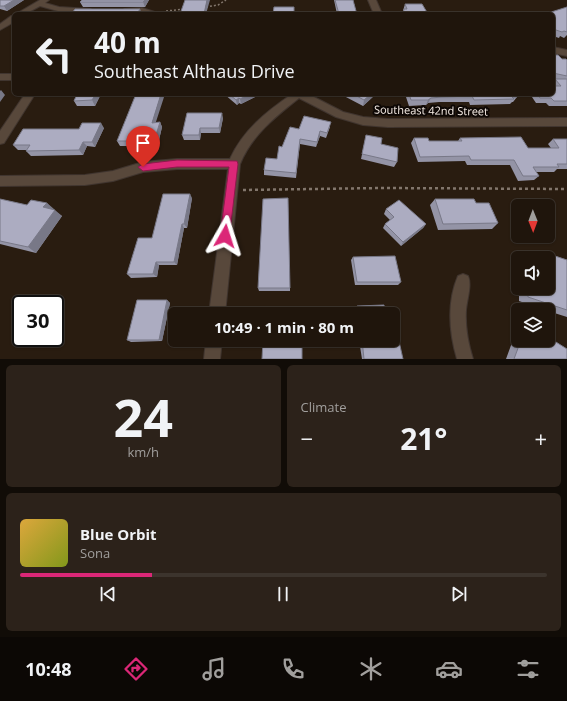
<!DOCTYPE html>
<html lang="en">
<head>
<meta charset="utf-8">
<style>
	:root { --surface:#1f150c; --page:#2c221a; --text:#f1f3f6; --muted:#a19f9d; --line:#3c342d; --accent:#db2777 }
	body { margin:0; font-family:"Open Sans",sans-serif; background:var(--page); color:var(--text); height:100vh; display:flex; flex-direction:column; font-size:15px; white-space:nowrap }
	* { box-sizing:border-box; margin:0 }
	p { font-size:13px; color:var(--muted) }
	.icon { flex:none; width:22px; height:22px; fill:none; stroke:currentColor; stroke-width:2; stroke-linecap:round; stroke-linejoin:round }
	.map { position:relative; height:359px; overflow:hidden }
	.panel { display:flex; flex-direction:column; gap:6px; padding:6px; background:#110c07; flex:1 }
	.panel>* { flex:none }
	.hud { position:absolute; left:12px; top:12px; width:543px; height:84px; border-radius:6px; box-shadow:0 1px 3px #0004,0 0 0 1px var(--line); background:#1f150c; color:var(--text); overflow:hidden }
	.needle { width:26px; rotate:179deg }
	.fabs { position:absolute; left:511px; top:199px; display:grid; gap:8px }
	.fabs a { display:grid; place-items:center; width:44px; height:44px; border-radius:6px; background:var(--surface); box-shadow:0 1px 3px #0004,0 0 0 1px var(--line); font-size:20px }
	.speed { position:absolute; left:12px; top:295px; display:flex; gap:8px; font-size:20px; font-weight:700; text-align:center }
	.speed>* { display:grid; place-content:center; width:52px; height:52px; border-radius:50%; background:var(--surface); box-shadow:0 1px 3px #0004,0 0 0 1px var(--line); line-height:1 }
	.speed .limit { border:2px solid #111; border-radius:6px; background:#fff; color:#111 }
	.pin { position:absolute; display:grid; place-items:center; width:34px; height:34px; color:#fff; margin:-41px -17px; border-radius:50% 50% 50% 0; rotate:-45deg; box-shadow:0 0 4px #0007 }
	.pin .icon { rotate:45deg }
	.me { position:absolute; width:44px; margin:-22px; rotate:6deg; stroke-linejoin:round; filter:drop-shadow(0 0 3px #0008) }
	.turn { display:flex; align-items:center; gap:14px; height:84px; padding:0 16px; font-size:18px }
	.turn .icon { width:52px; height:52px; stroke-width:2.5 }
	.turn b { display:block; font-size:28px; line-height:34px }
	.big { font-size:30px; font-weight:700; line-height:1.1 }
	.panel .widget { flex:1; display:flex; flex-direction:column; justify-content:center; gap:6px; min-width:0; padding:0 14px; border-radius:6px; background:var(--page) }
	.panel .dial { align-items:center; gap:0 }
	.dial b { font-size:52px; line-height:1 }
	.song { display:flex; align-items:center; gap:12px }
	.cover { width:48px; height:48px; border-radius:6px; background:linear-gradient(135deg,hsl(40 70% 55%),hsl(70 70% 35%)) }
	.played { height:4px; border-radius:2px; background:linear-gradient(90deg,var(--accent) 25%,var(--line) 25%) }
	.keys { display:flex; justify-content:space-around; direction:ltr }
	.heat { display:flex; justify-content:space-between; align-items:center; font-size:22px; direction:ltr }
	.panel .tiles { flex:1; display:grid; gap:6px; grid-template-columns:1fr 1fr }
	.widget:last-child { grid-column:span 2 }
	.trip { position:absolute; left:168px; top:307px; width:232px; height:40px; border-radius:6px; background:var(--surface); box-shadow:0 1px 3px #0004,0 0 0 1px var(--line); font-weight:700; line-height:40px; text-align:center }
	.dock { display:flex; height:64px; justify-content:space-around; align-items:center; background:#0c0805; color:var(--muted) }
	.dock .icon { width:28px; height:28px }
	.dock .on { color:var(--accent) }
	.dock b { font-size:18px; color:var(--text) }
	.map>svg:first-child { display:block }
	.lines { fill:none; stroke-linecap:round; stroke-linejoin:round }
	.minor-casing { stroke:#40352f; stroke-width:2 }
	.path-far1 { stroke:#82766c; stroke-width:1.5; stroke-dasharray:2 2; stroke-linecap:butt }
	.path { stroke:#82766c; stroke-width:2.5; stroke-dasharray:3 3; stroke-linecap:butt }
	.minor { fill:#58483b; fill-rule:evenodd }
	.wall { fill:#9494a6 }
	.shaded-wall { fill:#787887 }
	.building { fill:#acacc1; stroke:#787887 }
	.route { fill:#db2777; stroke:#8e194d }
	.labels { text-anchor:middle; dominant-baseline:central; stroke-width:4; stroke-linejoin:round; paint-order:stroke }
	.street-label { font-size:11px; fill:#faf0e9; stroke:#0d0704 }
</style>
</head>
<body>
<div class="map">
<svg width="567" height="359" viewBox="0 0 567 359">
	<rect width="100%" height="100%" fill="#291c10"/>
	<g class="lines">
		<defs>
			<path id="minor" d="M40,0h9l-4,3 14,4 31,2 4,2 -4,2 -32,-2 -18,-5 -15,8h-9z
				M368,0h8l6,14h-8z
				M142,8l19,6c-7,0 -36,0 -40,-3l4,-2z
				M11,16h3v6l-14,8v-6z
				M553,47l14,3v6l-14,-3z
				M0,74h14v6h-14z
				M25,94h10l-31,49 -4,1v-13z
				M292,94h16l35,18 20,5 25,2 179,-1v8l-179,1 -25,-2 -27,-8 -37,-19c-24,19 -47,37 -59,66l-15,150h-16l19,-145h-51l-34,3 -30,9 -28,4 -85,1v-10l85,-1 28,-4 30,-9 34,-3h53c13,-29 36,-47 62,-65z
				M463,274l5,2c4,9 -1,23 -2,34 -1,17 2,33 7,49h-16c-8,-27 -10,-57 1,-83z
				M206,340h16l-2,19h-16z"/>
		</defs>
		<!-- minor casing -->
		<use href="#minor" class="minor-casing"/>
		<!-- path-far1 -->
		<path class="path-far1" d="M206,7l12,-2 8,-5
			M166,11l19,-2"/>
		<!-- path -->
		<path class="path" d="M243,190l139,-2 185,1"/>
		<!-- minor -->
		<use href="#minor" class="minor"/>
	</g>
	<!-- wall -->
	<path class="wall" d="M0,0h24l-17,11 -7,-2z
		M149,0l-4,7h-62l-3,-5z
		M334,0h19l3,11v3h-19z
		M405,4l23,10h-26z
		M567,7v28l-3,3 -4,-2 -1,2 -6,-2v-22z
		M553,55l9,4 5,1v46h-18l-3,-3h-10l-6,-9h23v-12l2,-2 -2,-1z
		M77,94h24l-6,12h-18l-3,-5z
		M224,94h33v2l-16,8 -2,-1 -2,2z
		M345,94h31l-13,12 -19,-10z
		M405,94h112v3l-4,5h-1l-2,2 -40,1 -1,-3h-30l-11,1 -2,2 -17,1z
		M223,118l-3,15h-19l-1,7h-16l-2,-5z
		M156,122h4l2,5 -3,13h-14l-2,6h-23l-3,-5z
		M330,127l-4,11 -6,-2 -4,11 -16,-3 -4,34 -32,-3v-5l13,-11 5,-12 17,-18z
		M104,128l-9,19 -8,-1 -4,9 -52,1 -5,-5 1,-1h-9l-5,-5 66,-16z
		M366,135l31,27 -3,5 -33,-8z
		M414,138l15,3h29l2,-3 68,10h23l-3,-4 5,-5h14v30h-10l-3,3h-18l3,4 -5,4 -16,1 -8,-16h-43l-2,-4 -47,1 -7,-19z
		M192,198l-5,30h-3l-7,37h-18l-2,12 -26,1 -4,-4 25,-36z
		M0,199l27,6 20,-2 6,7 9,6 -26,37 -36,-9z
		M435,199l41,4 22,20 -6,6 -54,1 -8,-25z
		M386,209l40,15 -3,4 -22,18 -18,-18 2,-4 5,-4 -6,-6z
		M555,256l12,4v57l-19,-6v-1h-3l-26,-9v-13h29l1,-29z
		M353,257l48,25 -3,3h-43l-4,-25z
		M258,288h32v3h-31z
		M167,300l3,3 -8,38 -31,1 -4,-2z
		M357,306l28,8h-29l-1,-6z
		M518,326v14h30l19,19h-61z
		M359,340h34l10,19h-41z"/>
	<!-- shaded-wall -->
	<path class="shaded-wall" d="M14,0h10l-17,11 -3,-5z
		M145,0h4l-4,7 -2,-5z
		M207,0h3l-4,14h-2z
		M140,9l2,5h-5z
		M1,90l4,5 -5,7v-11z
		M96,94h5l-6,12 -3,-6z
		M161,94h4l-11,34 -2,-5z
		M250,94h7v2l-16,8 -1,-5z
		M371,94h5l-13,12 1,-6z
		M239,98v5l-2,2 -1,-5z
		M431,98l-3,5 -2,2 2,-5z
		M222,113l1,5 -3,15 -1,-5z
		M160,122l2,5 -3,13 -3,-5z
		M101,123l3,5 -9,19 -3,-5z
		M200,128l1,5 -1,7 -1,-5z
		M320,131v5l-4,11 1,-5z
		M143,135l2,5 -2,6 -2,-5z
		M83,142l4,4 -4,9 -4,-5z
		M190,194l2,4 -5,30 -3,-4z
		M47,203l7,6 -3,5 -8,-7z
		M55,210l7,6 -26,37 -8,-6z
		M182,224l2,4 -7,37 -3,-3z
		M426,224l-3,4 -22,18 2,-4z
		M156,262l3,3 -2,12 -4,-3z
		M167,300l3,3 -8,38 -3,-1z"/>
	<!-- building -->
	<path class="building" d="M0,0h14l-10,6h-4z
		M82,0h63l-2,2h-63z
		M185,0h22l-3,14h2h-26z
		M335,0h18l3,11 -2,3h-15z
		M405,4h17l6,10h-25l1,-5h3z
		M274,7h20v7h-21z
		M567,7v25l-3,-1 -2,1 -9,-3v-15h-8z
		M75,9h65l-3,5h-66z
		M553,55h5l4,4h4l1,1v16l-14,-3z
		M555,79h12v22h-13l-3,-3h-11l-3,-4h16v-8h8z
		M77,94h19l-4,6 -18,1z
		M136,94h25l-9,29 8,-1 -4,13h-13l-2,6h-24z
		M229,94h21l-10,5 -1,-1 -3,2z
		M353,94h18l-7,6z
		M409,94h108v3h-5l2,2 -40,1 -2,-4 -30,1 -11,1 -3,2h-17z
		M187,113h35l-3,15h-19l-1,7h-17z
		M304,116l27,6 -4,11 -7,-2 -3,11 -17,-3 -4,34 -32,-3 2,-12 11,1 2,-13 3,1 8,-20 9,2z
		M82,123h19l-9,19h-9l-4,8 -53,1 4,-6h-17l10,-16h56z
		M366,135l16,3 -1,6 17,4 -1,14 -35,-8z
		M521,137l7,11h31l-6,-9h14v25h-10l2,3h-26l6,9h-16l-9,-16h-43l-2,-4 -49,1 -6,-19h14l1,3h33l-2,-3z
		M163,194h27l-6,30h-2l-8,38h-18l-3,12h-26l11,-36h14z
		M288,198l2,90h-32l5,-89z
		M0,199l27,6 4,-5 16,3 -4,4 12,3 -27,37 -28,-6z
		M435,199h39l2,4h13l9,20 -55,1z
		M399,200l27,24 -23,18 -18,-18 9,-7 -8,-8z
		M395,256l6,26h-44l-4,-25z
		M555,256l12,4v50l-39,-13 -1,-9h21v-29l7,2z
		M137,300h30l-8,40h-32z
		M384,305l1,9h-27l-1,-8z
		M252,311h48v3h-48z
		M393,328h3l7,31h-39l-2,-19h31z
		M548,337l19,12v10h-53l7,-19h27z
		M263,340h39v19h-40z"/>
	<!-- route -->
	<path class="route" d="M177,160l60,1 1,3 -9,76 -4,1 -3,-1 -2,-4 9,-69h-52l-34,4 -5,-4 5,-3z"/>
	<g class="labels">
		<!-- street labels -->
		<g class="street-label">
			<text transform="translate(431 110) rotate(1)">Southeast 42nd Street</text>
		</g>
	</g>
</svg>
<div class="fabs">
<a><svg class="needle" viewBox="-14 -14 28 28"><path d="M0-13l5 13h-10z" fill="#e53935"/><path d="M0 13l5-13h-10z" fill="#a19f9d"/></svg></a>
<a><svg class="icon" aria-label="sound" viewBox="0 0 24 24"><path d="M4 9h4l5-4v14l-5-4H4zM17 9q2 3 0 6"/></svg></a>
<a><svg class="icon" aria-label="layers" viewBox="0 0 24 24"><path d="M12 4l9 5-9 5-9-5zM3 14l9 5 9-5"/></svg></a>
</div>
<div class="speed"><div class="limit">30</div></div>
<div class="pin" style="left:143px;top:167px;background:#d93025"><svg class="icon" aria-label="arrive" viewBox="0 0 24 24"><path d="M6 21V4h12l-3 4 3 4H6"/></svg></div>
<svg class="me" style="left:225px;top:236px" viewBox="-20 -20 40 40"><path d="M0-17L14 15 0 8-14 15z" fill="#db2777" stroke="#fff" stroke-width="4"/></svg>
<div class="trip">10:49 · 1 min · 80 m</div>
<div class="hud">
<div class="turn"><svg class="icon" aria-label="left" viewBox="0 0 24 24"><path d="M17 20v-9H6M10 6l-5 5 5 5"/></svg><div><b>40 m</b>Southeast Althaus Drive</div></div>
</div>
</div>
<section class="panel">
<div class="tiles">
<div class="widget dial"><b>24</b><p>km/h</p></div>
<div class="widget"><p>Climate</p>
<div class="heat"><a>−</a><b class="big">21°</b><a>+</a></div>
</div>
<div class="widget">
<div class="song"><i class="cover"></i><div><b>Blue Orbit</b><p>Sona</p></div></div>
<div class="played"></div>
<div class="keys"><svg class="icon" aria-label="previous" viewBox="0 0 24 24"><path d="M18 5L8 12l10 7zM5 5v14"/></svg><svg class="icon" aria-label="pause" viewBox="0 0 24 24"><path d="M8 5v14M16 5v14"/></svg><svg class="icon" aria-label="next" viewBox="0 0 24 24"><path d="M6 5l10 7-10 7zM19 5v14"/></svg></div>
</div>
</div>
</section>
<nav class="dock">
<b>10:48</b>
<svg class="icon on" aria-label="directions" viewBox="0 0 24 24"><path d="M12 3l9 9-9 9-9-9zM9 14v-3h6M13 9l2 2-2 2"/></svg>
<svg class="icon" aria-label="music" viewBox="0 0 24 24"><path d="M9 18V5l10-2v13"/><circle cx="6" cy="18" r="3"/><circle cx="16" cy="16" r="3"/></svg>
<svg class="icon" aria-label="phone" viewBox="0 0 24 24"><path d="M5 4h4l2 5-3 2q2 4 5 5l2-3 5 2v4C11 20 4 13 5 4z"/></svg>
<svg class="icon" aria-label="climate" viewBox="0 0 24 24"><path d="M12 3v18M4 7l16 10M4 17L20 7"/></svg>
<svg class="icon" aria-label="car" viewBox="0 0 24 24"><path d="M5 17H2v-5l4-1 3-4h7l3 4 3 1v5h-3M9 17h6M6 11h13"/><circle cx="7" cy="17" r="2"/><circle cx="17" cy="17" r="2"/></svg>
<svg class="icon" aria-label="filters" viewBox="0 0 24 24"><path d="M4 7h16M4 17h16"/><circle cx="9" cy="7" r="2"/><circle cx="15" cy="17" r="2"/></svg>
</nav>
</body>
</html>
